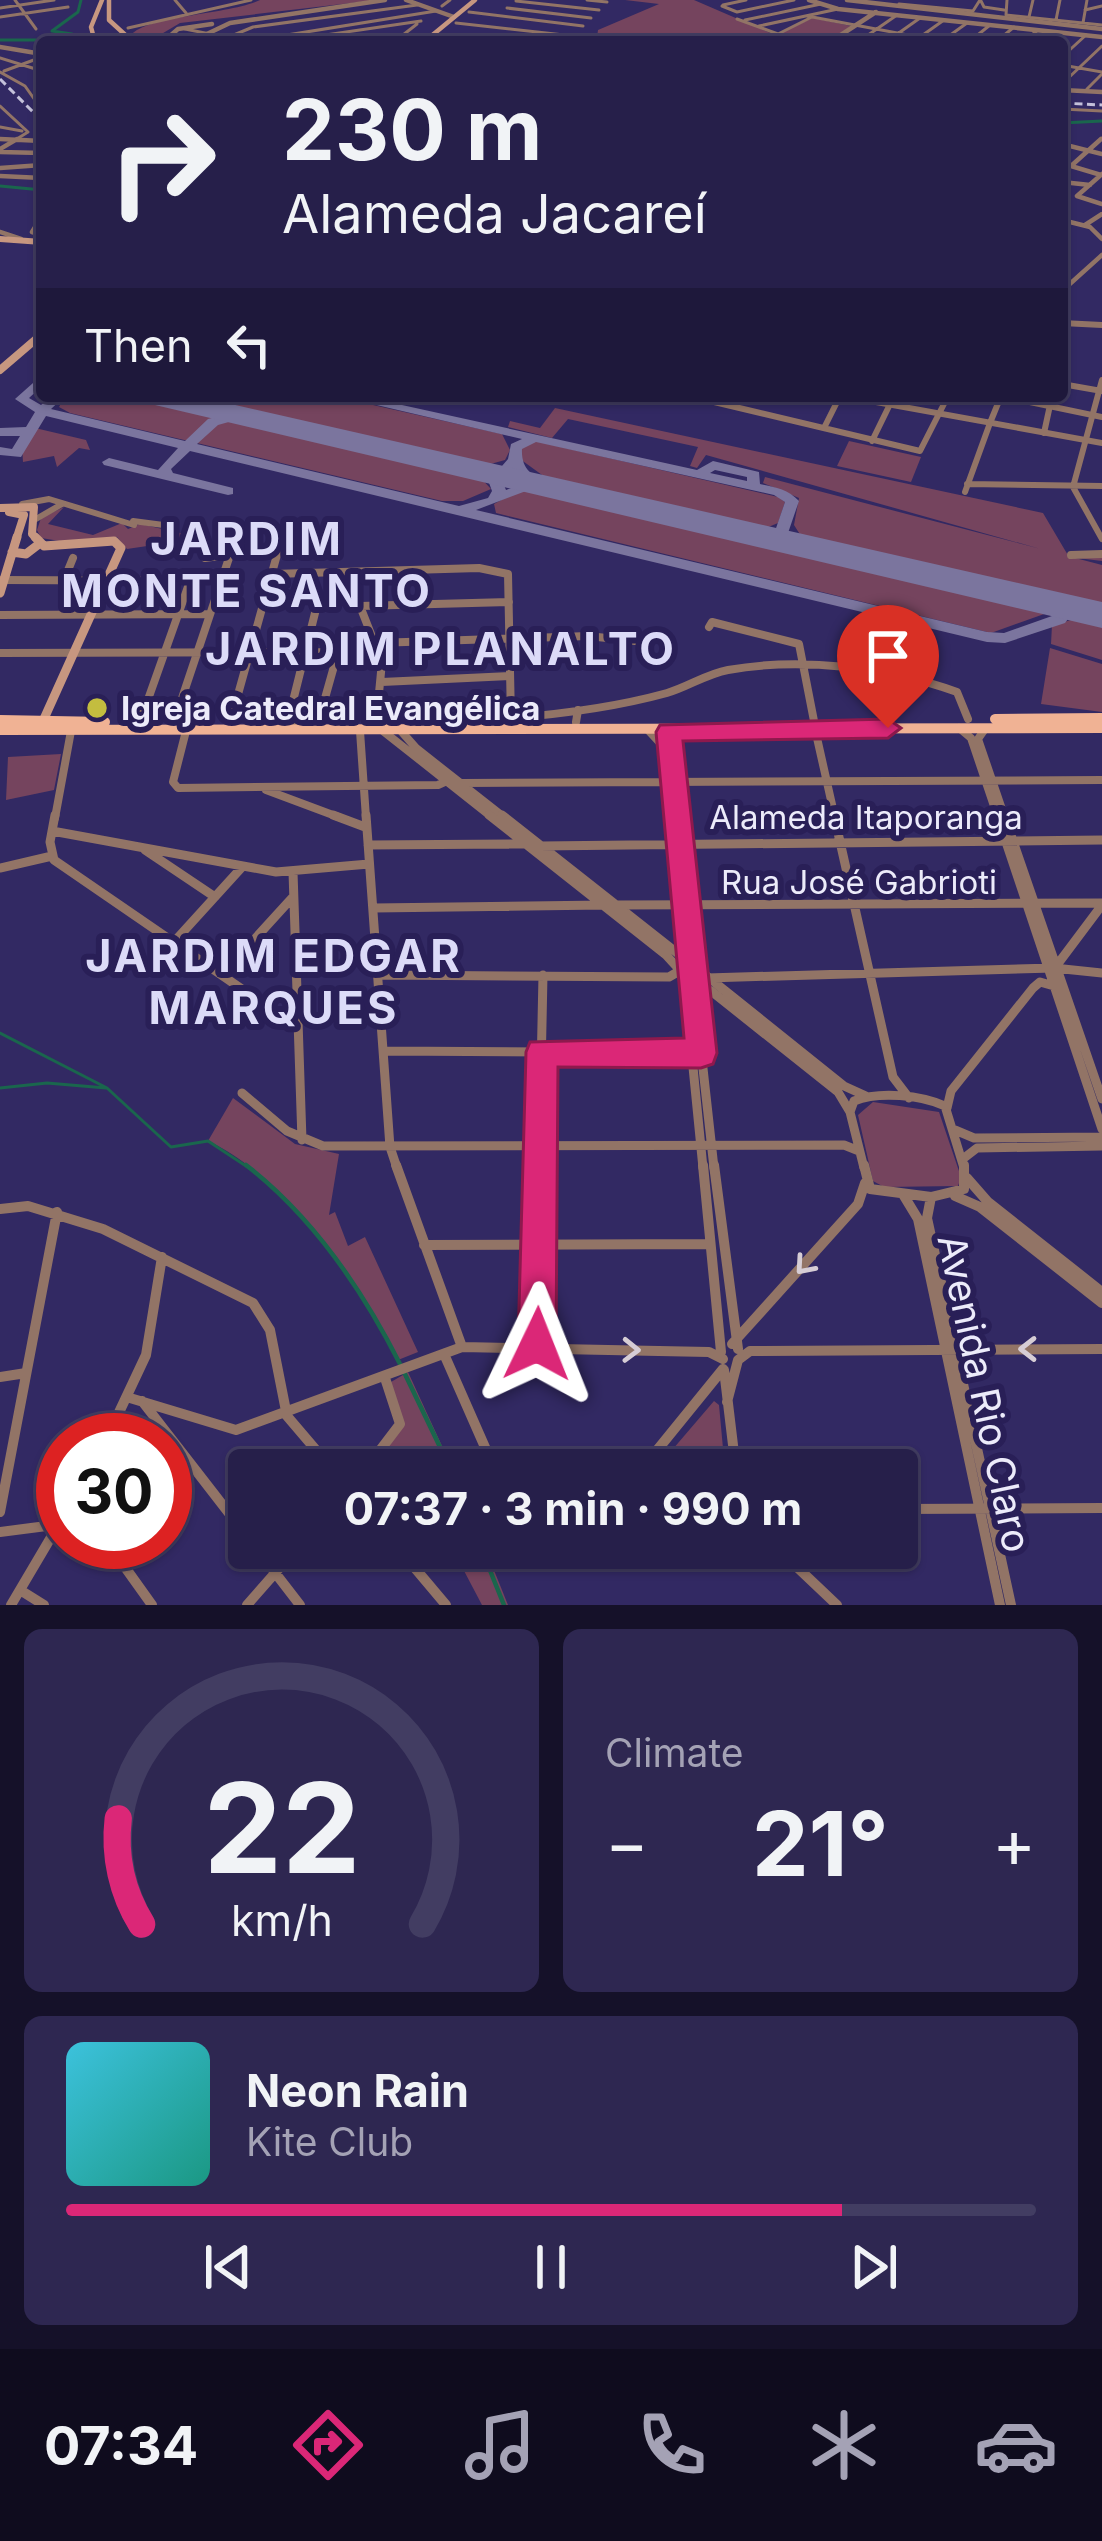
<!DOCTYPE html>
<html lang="en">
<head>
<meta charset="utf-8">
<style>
	:root { --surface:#261f4a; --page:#2e2751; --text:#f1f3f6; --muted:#a4a2b5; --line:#423d62; --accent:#db2777 }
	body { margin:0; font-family:Inter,sans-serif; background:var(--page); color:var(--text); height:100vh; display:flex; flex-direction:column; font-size:45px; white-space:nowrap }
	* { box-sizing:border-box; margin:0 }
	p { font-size:39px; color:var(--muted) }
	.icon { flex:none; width:66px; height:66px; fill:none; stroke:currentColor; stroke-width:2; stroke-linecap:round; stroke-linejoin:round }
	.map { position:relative; height:1605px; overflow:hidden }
	.drawer { display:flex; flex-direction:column; gap:24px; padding:24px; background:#151129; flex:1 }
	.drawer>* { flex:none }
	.hud { position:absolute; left:36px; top:36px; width:1032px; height:366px; border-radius:12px; box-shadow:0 3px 9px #0004,0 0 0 3px var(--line); background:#261f4a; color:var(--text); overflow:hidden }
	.speed { position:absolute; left:36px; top:1413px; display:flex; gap:24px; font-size:60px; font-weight:700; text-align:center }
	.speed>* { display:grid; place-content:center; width:156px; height:156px; border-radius:50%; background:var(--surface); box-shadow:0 3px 9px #0004,0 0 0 3px var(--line); line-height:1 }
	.speed .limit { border:18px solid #d22; background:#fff; color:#111 }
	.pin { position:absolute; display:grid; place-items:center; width:102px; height:102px; color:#fff; margin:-123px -51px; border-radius:50% 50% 50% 0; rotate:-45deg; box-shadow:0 0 12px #0007 }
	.pin .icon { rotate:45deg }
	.me { position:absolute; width:132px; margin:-66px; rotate:2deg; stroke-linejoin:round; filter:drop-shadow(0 0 9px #0008) }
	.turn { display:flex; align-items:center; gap:42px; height:252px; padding:0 48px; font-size:54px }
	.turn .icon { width:156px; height:156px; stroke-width:2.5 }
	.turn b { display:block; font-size:84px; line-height:102px }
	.then { display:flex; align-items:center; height:114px; padding:0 48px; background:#0003; gap:24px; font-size:45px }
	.big { font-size:90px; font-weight:700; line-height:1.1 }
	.drawer .widget { flex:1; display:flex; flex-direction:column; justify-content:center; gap:18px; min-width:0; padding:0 42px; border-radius:18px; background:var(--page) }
	.drawer .dial { align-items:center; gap:0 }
	.dial svg { height:312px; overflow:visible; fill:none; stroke:var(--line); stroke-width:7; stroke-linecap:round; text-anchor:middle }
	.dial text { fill:var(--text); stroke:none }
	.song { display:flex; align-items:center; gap:36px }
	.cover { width:144px; height:144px; border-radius:18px; background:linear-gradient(135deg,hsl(190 70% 55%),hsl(170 70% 35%)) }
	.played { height:12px; border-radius:6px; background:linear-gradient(90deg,var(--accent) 80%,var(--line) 80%) }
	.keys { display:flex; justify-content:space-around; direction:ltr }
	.heat { display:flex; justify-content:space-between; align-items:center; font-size:66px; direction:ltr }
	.drawer .tiles { flex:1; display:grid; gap:24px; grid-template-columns:1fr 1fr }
	.widget:last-child { grid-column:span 2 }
	.trip { position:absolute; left:228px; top:1449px; width:690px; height:120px; border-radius:12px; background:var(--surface); box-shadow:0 3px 9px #0004,0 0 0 3px var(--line); font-weight:700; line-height:120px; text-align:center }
	.tab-bar { display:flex; height:192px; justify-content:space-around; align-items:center; background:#0f0c1e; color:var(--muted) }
	.tab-bar .icon { width:84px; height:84px }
	.tab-bar .current { color:var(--accent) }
	.tab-bar b { font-size:54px; color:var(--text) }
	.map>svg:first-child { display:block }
	.green { fill:#75445e }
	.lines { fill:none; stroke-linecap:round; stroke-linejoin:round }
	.stream-far1 { stroke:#1a664d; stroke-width:3 }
	.stream { stroke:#1a664d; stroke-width:4.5 }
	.taxiway { fill:#7b759e; fill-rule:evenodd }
	.runway { fill:#7b759e; fill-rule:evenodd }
	.minor-far5 { stroke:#927466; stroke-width:3 }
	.minor-far4 { stroke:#927466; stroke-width:4.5 }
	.minor-far3 { stroke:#927466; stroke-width:6 }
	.minor-far2 { stroke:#927466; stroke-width:8 }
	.minor-far1 { stroke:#927466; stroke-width:9 }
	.minor { stroke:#927466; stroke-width:10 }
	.tertiary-far1 { stroke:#927466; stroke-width:4.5 }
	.tertiary { stroke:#927466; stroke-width:6 }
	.secondary-far3 { stroke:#c79780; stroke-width:4.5 }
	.secondary-far2 { stroke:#c79780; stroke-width:6 }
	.secondary-far1 { stroke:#c79780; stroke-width:8 }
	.secondary { stroke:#c79780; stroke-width:9 }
	.primary { stroke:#f0b294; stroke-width:10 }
	.rail { stroke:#c4c1da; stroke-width:3; stroke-dasharray:8 4.5; stroke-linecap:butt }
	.oneway { stroke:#d6cdd5 }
	.route { fill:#db2777; stroke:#8e194d; stroke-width:3 }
	.poi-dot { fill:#c3bd3f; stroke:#291f57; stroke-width:4.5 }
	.labels { text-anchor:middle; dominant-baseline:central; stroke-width:12; stroke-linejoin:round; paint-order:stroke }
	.poi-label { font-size:33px; font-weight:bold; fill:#ecebfa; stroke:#291f57; text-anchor:start }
	.street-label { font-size:33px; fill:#ecebfa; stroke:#291f57 }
	.near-street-label { font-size:39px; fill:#ecebfa; stroke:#291f57 }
	.district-label { font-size:45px; font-weight:bold; letter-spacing:3px; fill:#dcdbf8; stroke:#291f57 }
</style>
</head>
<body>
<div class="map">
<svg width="1102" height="1605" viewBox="0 0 1102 1605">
	<rect width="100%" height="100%" fill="#322963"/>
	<!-- green -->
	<path class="green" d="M260,0h117l-197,23 -32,19 -17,-7c17,-20 97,-20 129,-35z
		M625,0h69l81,35 38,-17 38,8 -24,16h-238l8,-4 1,-8 61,-26z
		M65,396h68l347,81 11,12 -28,12h-21l-372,-88 -11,-6z
		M187,396h146l169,38 8,16 -5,10 -18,5z
		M555,408l488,105 26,44h33v4l-33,-4 -363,-102 -9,13 -7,-2 8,-19 -130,-28 -16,19 -44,-11 2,-6 30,7z
		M35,428l51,12 4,10 -11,-2 -22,19 -3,-11 -31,6 -1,-16z
		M535,441l243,56 7,5 -7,21 -12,5 -217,-48 -29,-21v-13z
		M849,441l72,16 -10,25 -74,-16z
		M765,477l337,88v42l-301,-71 -7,-11 5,-27 -36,-15z
		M518,491h22l507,122 -56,20 -495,-120 -2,-9z
		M64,507l-16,17 45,11 29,-12 6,6 12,-5 45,10 -4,7 -54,8 -10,-12 -51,5 -25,-4 -4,-8 4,-12z
		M1075,619l27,2v39l-51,-16 1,-19z
		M1050,648l52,16v48l-61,-8z
		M61,754l-7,36 -48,10 2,-43z
		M233,1098l62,46 44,10 -10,61 6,-3 13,34 17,-9 53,115 -20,8c-41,-75 -110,-182 -190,-219z
		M873,1102l66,10 22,65 -3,9 -74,1 -11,-6 -15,-66z
		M408,1372l45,98h-51l-16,-21 14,-18 -9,-49z
		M714,1401l5,4 6,65h-70z
		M452,1548h33l23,57h-26z"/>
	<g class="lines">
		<!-- stream-far1 -->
		<path class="stream-far1" d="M0,40h64
			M65,42l7,-8 -20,-3 26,-19 3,-12
			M1062,123l40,-2
			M0,186l42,4
			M0,1033l107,55 64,59 37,-6 41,27
			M0,1088l47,-5 59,5"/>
		<!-- stream -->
		<path class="stream" d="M246,1165c67,52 116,124 154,199
			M404,1372l47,98
			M481,1548l23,57"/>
		<!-- taxiway -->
		<path class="taxiway" d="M42,375v11l-13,12 12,7 11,-9h13l-14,13 134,32 23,-22 30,-8 5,1v6l-25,7 -21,19 262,62 29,-8 4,-7 -4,-11 -22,-8v-6h36l6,-7 3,-15 11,-5 -184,-43h23l336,74 16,-9 46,11 1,12c15,3 28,5 39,17l-11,32 8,10 -2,3h-10l-10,-12 11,-32 -11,-7 -238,-53 -14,7c-1,20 10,27 27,34v6l-23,2 -50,19 511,122 17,1 48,-17 -14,-14 8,-5 19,11 3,11 -3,4 -60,20 -18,-1 -797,-191 -19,18 2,4 60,15v6l-5,1 -124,-30 -2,-3 7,-4 49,12 20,-22 -132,-32 -25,41 -21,-2v-8l12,2 8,-13h-20v-8l26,-1 9,-15 -20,-13zM514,469l11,14 -19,7 -5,-12 -6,-4 15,-1zM715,470l32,7v4l-37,-8z
			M1102,610v10l-6,-1 -3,-4 3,-4z"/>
		<!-- runway -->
		<path class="runway" d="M139,396h57l906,206v26l-947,-223z"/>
		<!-- minor-far5 -->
		<path class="minor-far5" d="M15,0l21,29
			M175,0l11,13
			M587,0l20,2
			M1007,0l-1,15 96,10
			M516,1l83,9
			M981,1l3,6 20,3
			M899,4l74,7 7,-11
			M723,5l23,-5
			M442,6l8,-6
			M722,6l15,6 57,-12
			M0,8l54,-8
			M507,8l84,10
			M1085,10l17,-4
			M469,12l114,14
			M807,16l138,26
			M0,17l68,-10
			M1029,17l4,-17
			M737,19l41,15 34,-17
			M745,20l76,-16
			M1056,20l4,-20
			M456,23l117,13
			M1083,23l4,-23
			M759,26l79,-17
			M189,27l-4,2 25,5
			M128,28l123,-28
			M468,37l45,5
			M942,41l25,-18
			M217,42l36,-15 164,-22
			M244,42l192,-31
			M278,42l143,-21
			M371,42h15
			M394,42l23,-18
			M858,42l39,-27
			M886,42l34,-24
			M913,42l31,-22
			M969,42l21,-17
			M996,42l18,-15
			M1023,42l15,-12
			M1062,57l24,-22
			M0,58l42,13
			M1062,65l40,7
			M4,71l38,-14
			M0,72l25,14 17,24
			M1062,84l40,-38
			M1087,89l15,-15
			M0,106l28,26 -16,10
			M1062,109l40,2
			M0,127l22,4
			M0,139l42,2
			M1098,142l4,-4"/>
		<!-- minor-far4 -->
		<path class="minor-far4" d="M0,139l42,2
			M1062,144l40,10
			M0,149l17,-10
			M0,152l42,1
			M1071,166l30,-27
			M1071,166l30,9
			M0,168l42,-3
			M1102,174l-25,22 25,8
			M0,176l42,2
			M1062,182l28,3
			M42,216l-10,16 10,3
			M1062,220l28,7 12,12
			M1085,225l17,-11
			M0,232l21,7
			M1062,291l40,-36"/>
		<!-- minor-far3 -->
		<path class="minor-far3" d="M1062,323l40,2
			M1102,380l-29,107 29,52
			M1062,384l40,7
			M689,396l231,55 28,-55
			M824,428l16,-32
			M1044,433l8,-37
			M872,441l22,-45
			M967,484l135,2
			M965,492l25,-69
			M22,504l27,-5 85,26
			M36,519l26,-15
			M133,521l38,5
			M282,540l1,-5"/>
		<!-- minor-far2 -->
		<path class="minor-far2" d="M1071,555l31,-1
			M205,558l49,-7 23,4
			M347,573l35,89 -6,62
			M272,574l207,-6 29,6 3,145
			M1,580l220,1
			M64,580l9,-22
			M360,606l149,-4
			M0,615l210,-1
			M709,627l3,-5 87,22 15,77
			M376,643l212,-7 47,5
			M0,653l379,-1
			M382,682l128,-6
			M511,718c52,-4 105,-11 156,-25 21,-6 39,-19 61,-23 72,-13 160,-3 229,22l11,27
			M140,722l50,-141
			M174,722l56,-167
			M576,722l2,-12
			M230,723l52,-186
			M318,723l20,-71
			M394,723l22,25 89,70
			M959,728l12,10 27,80
			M295,729l-6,-12 27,-108
			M815,729l20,89
			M985,729l-7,10 27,79
			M648,730l13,14 7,74
			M672,730l-5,7 9,81
			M186,731l-13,51 5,6 260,-3 11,-5
			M360,731l6,87
			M383,731l110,87
			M462,783l640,-3
			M266,790l75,28
			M55,818l16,-87"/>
		<!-- minor-far1 -->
		<path class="minor-far1" d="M55,815l-5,27 4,18 243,167
			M333,815l32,12
			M366,815l24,332 7,21
			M489,815l177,140 22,24 23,12 127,101 12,20
			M502,815l179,141
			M668,815l35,353
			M675,815l39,353
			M834,815l59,262 16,21
			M997,815l105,314
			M1004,815l98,284
			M52,831l224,41 93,-8
			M368,845l155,-1
			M540,846l562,-6
			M145,850l70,47
			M0,868l52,-12
			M293,872l9,268
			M617,905l485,-2
			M374,908l231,-3
			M173,943l70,-77
			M1057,965l45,-60
			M698,969l146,117 22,10
			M222,975l70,-77
			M379,975l290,2 12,-7
			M707,978l347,-10 48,5
			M385,1051l309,2
			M242,1093l45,38 36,15 521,-1 15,6
			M947,1108l4,-17 82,-103 7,-6 14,4
			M955,1130l19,8 128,-1
			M964,1158l13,-10 125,-2
			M539,1168l4,-193
			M864,1168l-14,-56 4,-11c25,-10 67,-6 91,5l19,62"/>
		<!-- minor -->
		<path class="minor" d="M396,1165l66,182
			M703,1165l18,187
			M714,1165l24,184
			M864,1165l6,24 61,8 33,-8v-24
			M967,1178l21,24 114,90
			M904,1196l14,23 82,386
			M955,1196l25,11 122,96
			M931,1197l-4,21 84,387
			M0,1209l28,-3 75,23 150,74 17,27 17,86 46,54
			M424,1245l286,-1
			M732,1344l126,-140 7,-21
			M536,1348l3,-183
			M444,1354l51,116
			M724,1370l12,100
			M0,1377l26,-4
			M130,1398l106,32 226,-83 247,5 14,7
			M142,1401l107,138
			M727,1402l11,-42 12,-9 352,-2
			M106,1440l40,-85 16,-98
			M365,1470l35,-46 -15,-46
			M641,1470l82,-101
			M897,1509l205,-1
			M0,1512l57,-300
			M0,1532l62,-8
			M107,1542l45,63
			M256,1548l44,57
			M398,1548l48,57
			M777,1548l60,57
			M20,1590l24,15
			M11,1605l52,-88
			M247,1605l50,-57"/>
		<!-- tertiary-far1 -->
		<path class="tertiary-far1" d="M406,0l48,17
			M809,0l29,9 264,28
			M847,0l255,29
			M163,42l15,-13 34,-5
			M190,42l40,-19 155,-23
			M830,42l46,-30
			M0,47l42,7
			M1062,90l40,2"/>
		<!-- tertiary -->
		<path class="tertiary" d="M843,396l259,47
			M990,423l11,-27 101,21"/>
		<!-- secondary-far3 -->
		<path class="secondary-far3" d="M109,0v20l24,22
			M95,42l-4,-15 11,-27
			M424,42l51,-42"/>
		<!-- secondary-far2 -->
		<path class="secondary-far2" d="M0,239l42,3"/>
		<!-- secondary-far1 -->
		<path class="secondary-far1" d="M0,370l42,-36
			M0,508l34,-1 -2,27 6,6
			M9,512l15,3 -8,25"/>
		<!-- secondary -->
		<path class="secondary" d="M35,537l9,9 70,-5 7,7 -78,173
			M12,552l14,2 13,-10
			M0,593l17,-56"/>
		<!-- primary -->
		<path class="primary" d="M995,719l107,-1
			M0,720l105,2
			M0,730l1102,-2"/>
		<!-- rail -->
		<path class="rail" d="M0,79l42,42
			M1062,103l40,2"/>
	</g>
	<!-- one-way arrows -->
	<defs><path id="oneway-chevron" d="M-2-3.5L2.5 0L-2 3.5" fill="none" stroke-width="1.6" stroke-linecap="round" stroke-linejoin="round" transform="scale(3)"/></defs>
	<g class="oneway">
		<use href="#oneway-chevron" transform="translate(804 1266) rotate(131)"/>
		<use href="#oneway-chevron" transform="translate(1028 1349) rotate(180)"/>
		<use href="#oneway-chevron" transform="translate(631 1350) rotate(1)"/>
	</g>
	<!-- route -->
	<path class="route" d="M888,719l13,9 -13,10 -205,3 34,312 -4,11 -12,4 -143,-1 -2,277 -6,14 -13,5 -14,-5 -5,-14 8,-292 4,-10 154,-4 -28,-306 4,-7z"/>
	<!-- markers -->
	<circle class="poi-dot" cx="97" cy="708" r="12"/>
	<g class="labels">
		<!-- poi labels -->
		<g class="poi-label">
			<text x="121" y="708">Igreja Catedral Evangélica</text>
		</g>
		<!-- street labels -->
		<g class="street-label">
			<text x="866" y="817">Alameda Itaporanga</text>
			<text x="859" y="882">Rua José Gabrioti</text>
		</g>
		<!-- near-street labels -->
		<g class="near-street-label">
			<text transform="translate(985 1393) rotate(78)">Avenida Rio Claro</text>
		</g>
		<!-- district labels -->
		<g class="district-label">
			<text x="247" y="538">JARDIM<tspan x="247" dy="52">MONTE SANTO</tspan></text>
			<text x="441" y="648">JARDIM PLANALTO</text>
			<text x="274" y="955">JARDIM EDGAR<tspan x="274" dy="52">MARQUES</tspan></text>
		</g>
	</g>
</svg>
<div class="speed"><div class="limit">30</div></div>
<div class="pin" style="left:888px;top:728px;background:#d93025"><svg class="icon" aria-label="arrive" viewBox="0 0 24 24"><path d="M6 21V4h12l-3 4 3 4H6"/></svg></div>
<svg class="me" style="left:537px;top:1344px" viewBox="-20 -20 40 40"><path d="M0-17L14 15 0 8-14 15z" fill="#db2777" stroke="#fff" stroke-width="4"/></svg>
<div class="trip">07:37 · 3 min · 990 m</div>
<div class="hud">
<div class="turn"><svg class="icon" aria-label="right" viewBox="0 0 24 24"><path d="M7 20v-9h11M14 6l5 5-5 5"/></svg><div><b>230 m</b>Alameda Jacareí</div></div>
<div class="then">Then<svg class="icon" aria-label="left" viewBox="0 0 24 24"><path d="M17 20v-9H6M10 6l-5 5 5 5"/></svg></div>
</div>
</div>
<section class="drawer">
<div class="tiles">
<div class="widget dial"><svg viewBox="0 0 100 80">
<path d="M14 69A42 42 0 1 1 86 69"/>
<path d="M14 69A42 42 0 0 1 8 42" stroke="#db2777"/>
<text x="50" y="56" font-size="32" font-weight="700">22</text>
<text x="50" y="72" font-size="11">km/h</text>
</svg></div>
<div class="widget"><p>Climate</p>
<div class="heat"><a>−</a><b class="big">21°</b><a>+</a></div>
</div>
<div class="widget">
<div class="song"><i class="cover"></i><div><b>Neon Rain</b><p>Kite Club</p></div></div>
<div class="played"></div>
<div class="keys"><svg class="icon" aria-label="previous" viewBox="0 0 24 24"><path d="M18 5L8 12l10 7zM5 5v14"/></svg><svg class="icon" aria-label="pause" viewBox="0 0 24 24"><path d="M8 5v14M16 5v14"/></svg><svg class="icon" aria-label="next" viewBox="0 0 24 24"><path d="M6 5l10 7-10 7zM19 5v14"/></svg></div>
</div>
</div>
</section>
<nav class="tab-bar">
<b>07:34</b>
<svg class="icon current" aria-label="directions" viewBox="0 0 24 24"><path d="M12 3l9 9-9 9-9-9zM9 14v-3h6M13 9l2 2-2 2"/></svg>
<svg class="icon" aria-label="music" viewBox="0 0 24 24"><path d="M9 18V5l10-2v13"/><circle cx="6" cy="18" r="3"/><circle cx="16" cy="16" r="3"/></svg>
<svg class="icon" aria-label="phone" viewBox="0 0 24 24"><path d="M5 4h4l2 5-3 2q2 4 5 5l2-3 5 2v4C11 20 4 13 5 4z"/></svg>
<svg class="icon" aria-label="climate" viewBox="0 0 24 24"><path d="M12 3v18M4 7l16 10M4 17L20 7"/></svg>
<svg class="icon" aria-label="car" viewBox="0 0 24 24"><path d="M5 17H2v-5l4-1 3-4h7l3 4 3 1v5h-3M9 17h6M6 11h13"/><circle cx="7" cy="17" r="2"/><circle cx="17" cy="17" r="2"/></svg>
</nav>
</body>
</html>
